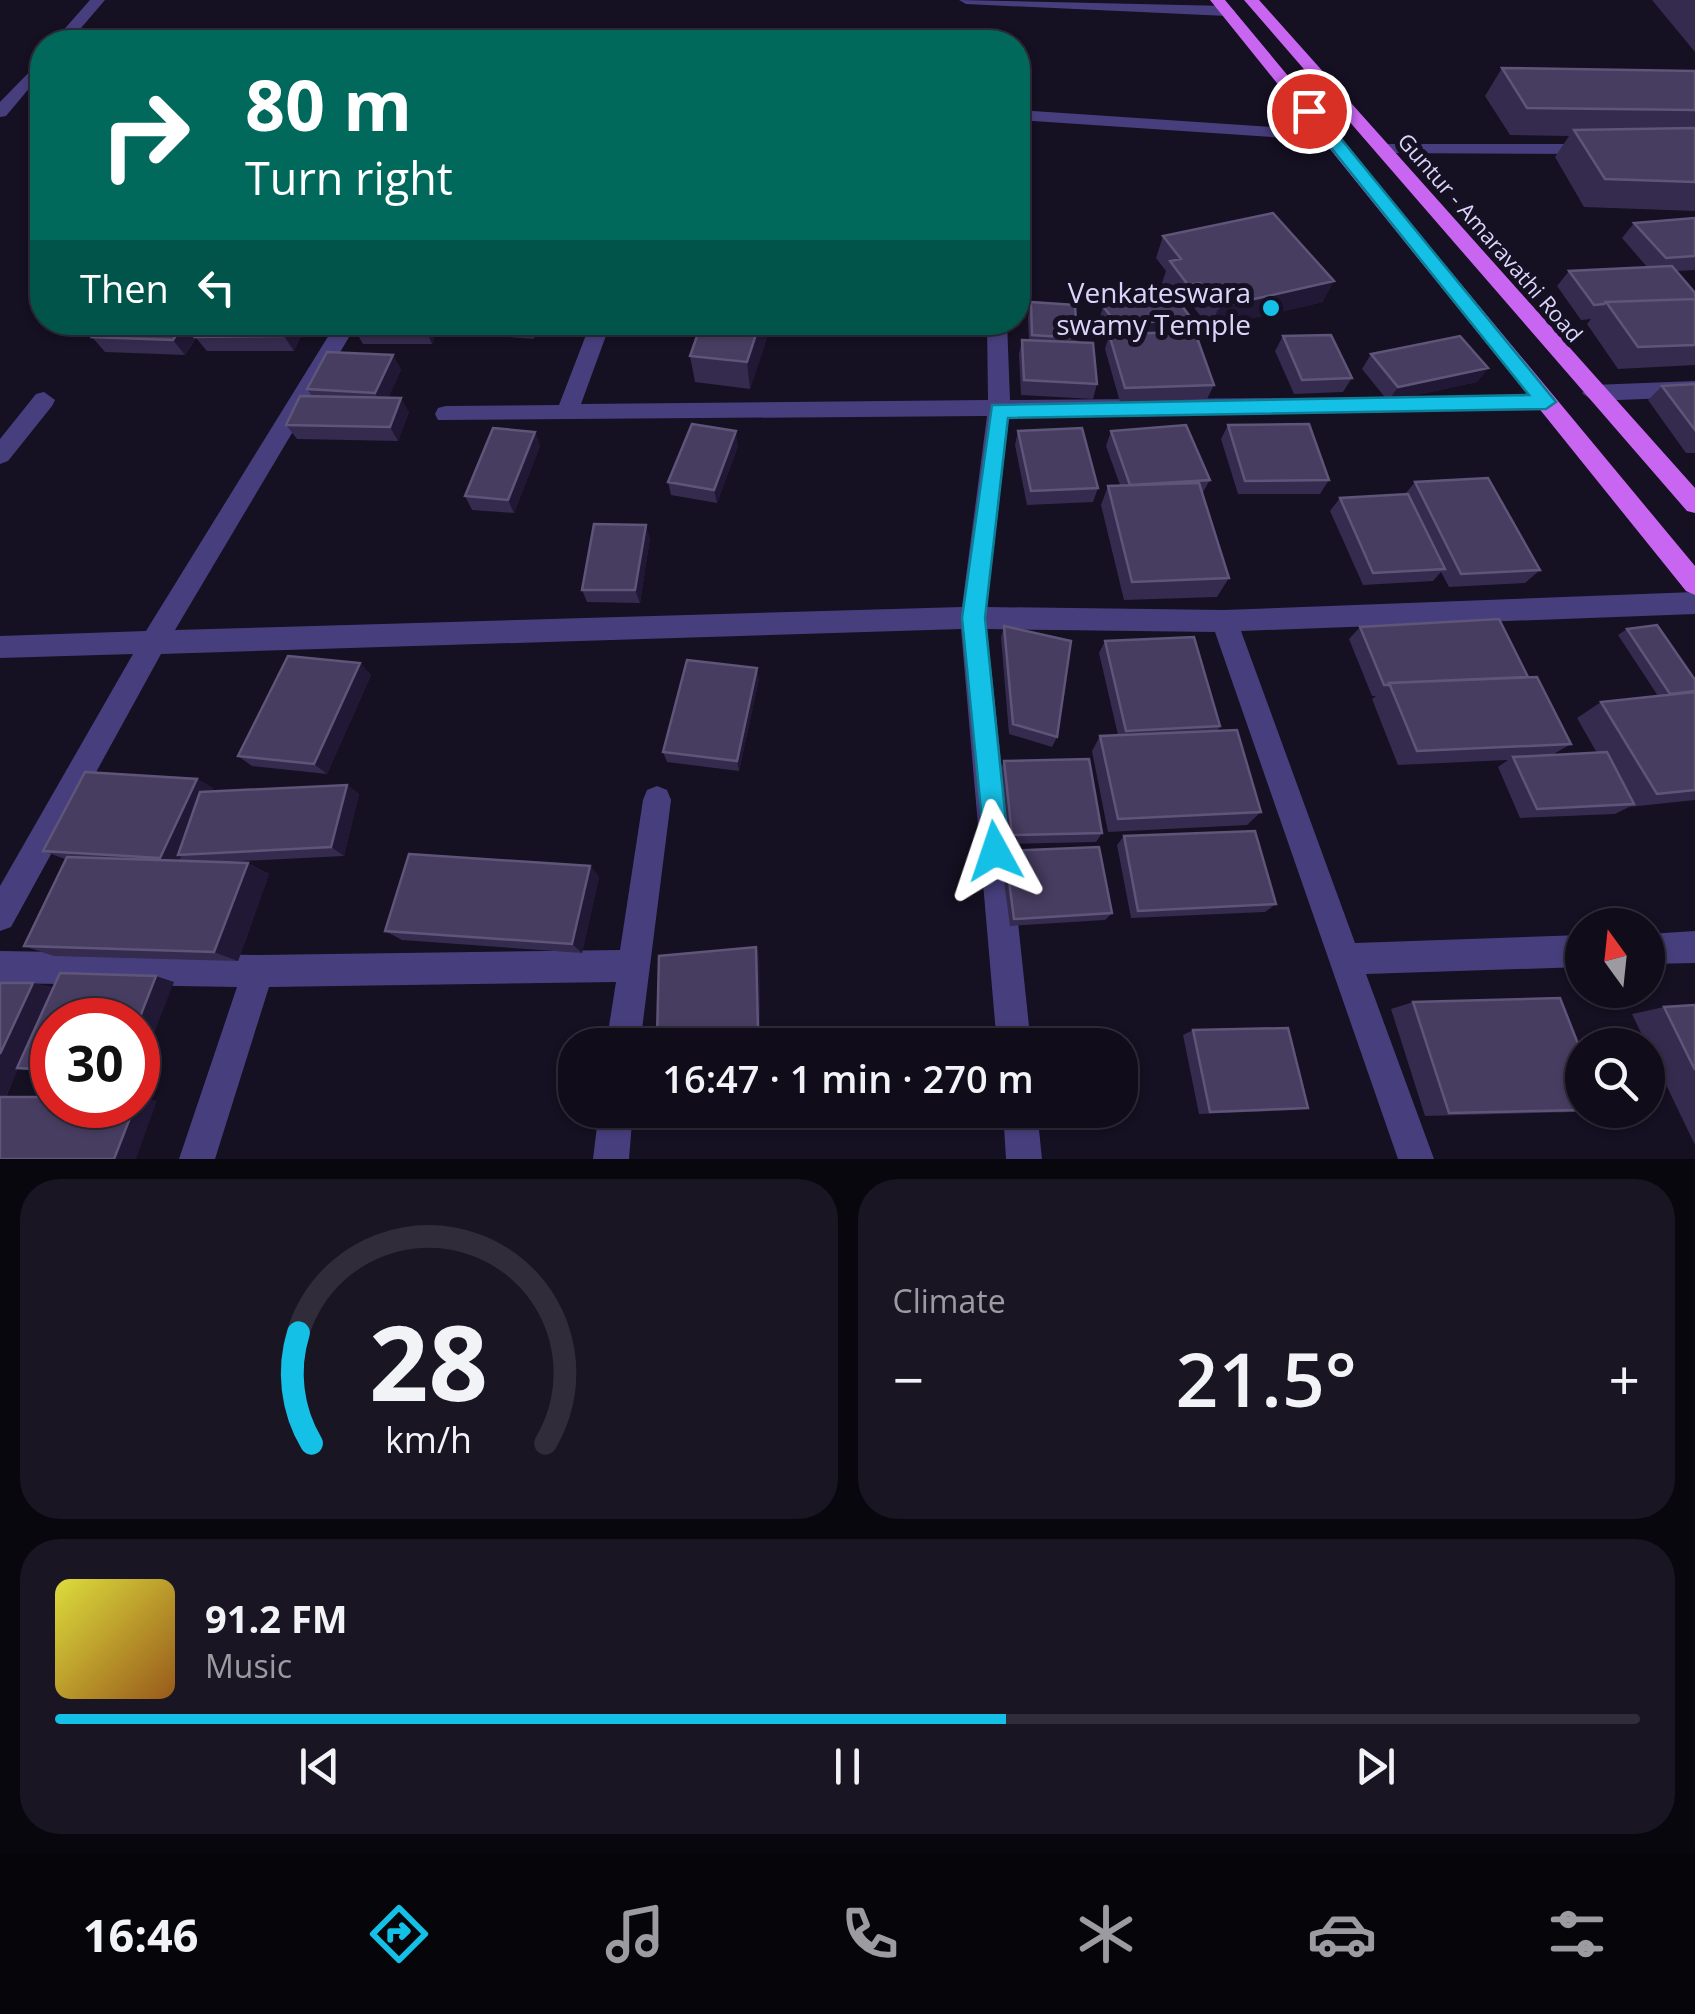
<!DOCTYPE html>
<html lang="en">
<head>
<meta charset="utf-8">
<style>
	:root { --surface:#100c1a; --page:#191523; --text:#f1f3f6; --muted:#9c9ba2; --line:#302c39; --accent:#15c0e7 }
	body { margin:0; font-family:"Open Sans",sans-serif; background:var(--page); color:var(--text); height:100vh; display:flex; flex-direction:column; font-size:38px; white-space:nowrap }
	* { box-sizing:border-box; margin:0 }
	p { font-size:32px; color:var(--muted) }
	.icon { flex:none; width:55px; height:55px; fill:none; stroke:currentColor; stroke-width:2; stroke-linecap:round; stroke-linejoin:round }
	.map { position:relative; height:1159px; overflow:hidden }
	.sheet { display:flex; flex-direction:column; gap:20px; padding:20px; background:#09070e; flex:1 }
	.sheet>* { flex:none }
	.guide { position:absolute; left:30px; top:30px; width:1000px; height:305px; border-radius:40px; box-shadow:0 2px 8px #0004,0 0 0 2px var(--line); background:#00695c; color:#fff; overflow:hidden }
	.needle { width:65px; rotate:345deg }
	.fabs { position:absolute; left:1565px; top:908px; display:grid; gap:20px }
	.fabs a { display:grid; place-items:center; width:100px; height:100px; border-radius:50%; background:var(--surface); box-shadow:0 2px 8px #0004,0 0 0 2px var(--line); font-size:50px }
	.speed { position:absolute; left:30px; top:998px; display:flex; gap:20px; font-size:50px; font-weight:700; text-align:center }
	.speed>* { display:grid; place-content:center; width:130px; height:130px; border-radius:50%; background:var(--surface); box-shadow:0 2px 8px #0004,0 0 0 2px var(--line); line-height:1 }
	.speed .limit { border:15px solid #d22; background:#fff; color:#111 }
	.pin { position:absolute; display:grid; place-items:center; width:85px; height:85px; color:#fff; margin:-42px; border:5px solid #fff; border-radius:50%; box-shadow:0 2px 10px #0007 }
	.me { position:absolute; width:110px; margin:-55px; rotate:355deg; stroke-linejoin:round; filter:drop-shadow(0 0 8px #0008) }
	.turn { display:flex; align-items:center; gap:35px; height:210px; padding:0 50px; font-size:45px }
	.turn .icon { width:130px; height:130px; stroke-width:2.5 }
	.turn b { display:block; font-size:70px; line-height:85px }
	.then { display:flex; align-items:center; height:95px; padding:0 50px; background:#0003; gap:20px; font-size:38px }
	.big { font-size:75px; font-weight:600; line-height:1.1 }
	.sheet .card { flex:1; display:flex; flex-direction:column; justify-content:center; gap:15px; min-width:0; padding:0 35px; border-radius:40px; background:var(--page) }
	.sheet .dial { align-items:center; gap:0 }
	.dial svg { height:260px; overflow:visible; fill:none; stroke:var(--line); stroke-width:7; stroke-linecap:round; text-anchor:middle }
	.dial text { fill:var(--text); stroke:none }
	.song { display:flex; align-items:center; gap:30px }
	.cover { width:120px; height:120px; border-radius:15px; background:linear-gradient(135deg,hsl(60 70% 55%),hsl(30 70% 35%)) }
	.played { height:10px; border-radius:5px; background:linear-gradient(90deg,var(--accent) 60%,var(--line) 60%) }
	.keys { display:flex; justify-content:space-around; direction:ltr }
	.heat { display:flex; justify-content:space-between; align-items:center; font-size:55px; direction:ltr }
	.sheet .tiles { flex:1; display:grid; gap:20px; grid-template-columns:1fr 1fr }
	.card:last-child { grid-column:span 2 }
	.trip { position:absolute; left:558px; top:1028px; width:580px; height:100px; border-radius:40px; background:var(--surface); box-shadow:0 2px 8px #0004,0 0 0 2px var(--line); font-weight:600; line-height:100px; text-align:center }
	.menu { display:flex; height:160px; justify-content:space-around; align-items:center; background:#06050a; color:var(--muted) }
	.menu .icon { width:70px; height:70px }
	.menu .active { color:var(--accent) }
	.menu b { font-size:45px; color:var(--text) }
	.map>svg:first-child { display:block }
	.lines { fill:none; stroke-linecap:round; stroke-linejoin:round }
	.minor { fill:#473f7d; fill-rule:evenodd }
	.primary { fill:#c966f1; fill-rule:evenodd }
	.wall { fill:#352b4e }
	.shaded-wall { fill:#201835 }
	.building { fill:#473d61; stroke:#5e5579; stroke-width:2.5 }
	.route { fill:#15c0e7; stroke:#0e7d96; stroke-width:2.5 }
	.poi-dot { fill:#15c0e7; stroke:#151022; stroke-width:4 }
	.labels { text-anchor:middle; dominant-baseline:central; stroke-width:10; stroke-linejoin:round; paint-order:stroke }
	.far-street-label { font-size:22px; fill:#dcd5fb; stroke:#151022 }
	.poi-label { font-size:28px; fill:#dcd5fb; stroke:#151022; text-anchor:end }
</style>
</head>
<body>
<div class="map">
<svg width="1695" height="1159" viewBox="0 0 1695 1159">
	<rect width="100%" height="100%" fill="#151022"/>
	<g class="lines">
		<!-- minor -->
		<path class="minor" d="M90,0h15l-36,42h-16z
			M959,0l268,6 8,5 -8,5 -261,-12z
			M42,59v14l-36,43 -6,1v-15z
			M1018,110l312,21 9,5 -9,5 -312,-21z
			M1383,144h212l9,5 -9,5 -218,-1 -3,-4z
			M337,322h21l-183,308 787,-23 25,-191 -549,4 -3,-6 3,-6 8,-2 113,-1 32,-83h20l-30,82 407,-4 -1,-78h20l3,78 544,-4 3,6 -11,8 -537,6 -22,191 237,3 471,-18v22l-454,17 114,312 227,-8v32l-216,7 68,185h-36l-183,-527 -228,-3 44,416h-34l-36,-416 -800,25 -150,273 -11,4v-45l133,-232 -133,4v-22l146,-5z
			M1695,381v16l-102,4 -11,-8 11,-8z
			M44,392l11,8 -3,6 -44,55 -8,3v-25l36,-45z
			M657,786l10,4 4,10 -31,245h-34l10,-63 -347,5 -54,172h-36l58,-172 -237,-4v-32l258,4 362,-5 23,-150 4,-10z
			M1695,931v32l-47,1v-30z
			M599,1110h34l-4,49h-36z
			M1003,1110h34l5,49h-36z"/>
		<!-- primary -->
		<path class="primary" d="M1210,0h15l470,566v29l-9,-4z
			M1244,0h15l436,488v25l-8,-2z"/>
	</g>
	<!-- wall -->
	<path class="wall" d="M1652,0h43v52z
		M1502,68l193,3v140l-111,-4 -29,-50 14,-21 -59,-1 -25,-39z
		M1695,218v52l-18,1 18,22v72l-77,4 -31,-45 4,-5 -10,1 -24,-34 12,-15 78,-4 -25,-29 12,-15z
		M1163,236l160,66 -113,26 -19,-24 -9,2 15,20 -3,6 20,53 -7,14 -87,3 -15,-53 4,-13 -10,-15 4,-15 65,-15 -6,-8 4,-12 -10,-13z
		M1031,302l46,36 -1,4 21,42 -4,15 -72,-4 -2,-41 3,-14h7l-1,-23z
		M103,322h204l-13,29h-87l-11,-13 -11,17 -80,-3 -13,-15z
		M439,322l-7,22h-69l-8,-14z
		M456,322h86l-8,17 -74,-6z
		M702,322h70l-22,67 -55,-7 -5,-26z
		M1283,336l69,42 -9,14 -49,2 -19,-43z
		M1371,354l117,14 -11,14 -89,19 -26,-32z
		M393,355l8,15 -13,28 21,14 -11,29 -101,-2 -11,-14 26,-29 -5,-7z
		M1695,384v69h-9l-38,-53 14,-14z
		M1228,425l101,55 -9,14h-82l-17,-55z
		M1018,431l80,57 -5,14 -66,3 -12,-60z
		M1111,431l99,49 -8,14 27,84 -12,19 -93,3 -23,-95 7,-19 12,-1 -14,-39z
		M535,432l5,14 -26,67 -42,-3 -7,-14z
		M738,446l-21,57 -46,-8 -3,-13z
		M1415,482l125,88 -15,13 -76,4 -8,-15 -8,9 -70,4 -33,-74 10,-13 65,-4z
		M650,538l-10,65 -53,-1 -5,-12z
		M1004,626l53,111 -5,10 -43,-13 -8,-96z
		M1360,627l168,50 43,67 -19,11 45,-2 -20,-35 24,-16 57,-6 -40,-61 9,-6 68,51v120l-66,7 -14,7 -95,4 -22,-51 10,-7 -110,5 -26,-66 4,-3h-4l-23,-57z
		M1105,641l115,85 -3,5 44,81 -14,13 -139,7 -16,-81 8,-15 18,-1 -19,-82z
		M360,663l11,12 -44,99 -75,-8 -14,-10z
		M759,679l-20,92 -72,-9 -4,-10z
		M1004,761l98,72 -6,9 -88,2 -8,-73z
		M197,779l16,9 -2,4 136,-7 12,9 -15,62 -123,6 27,1 21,11 -31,87 -184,-5 -30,-10 41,-87 -22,-8z
		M1124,836l152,68 -11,8 -134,6 -14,-73z
		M1005,851l107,62 -7,7 -95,6 -9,-67z
		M590,866l9,11 -17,76 -180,-13 -17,-9z
		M759,954l1,80 -98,8 -5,-4z
		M174,982l-122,38v52l-34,-4 -12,29 132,2 19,2 -157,58v-176h33l20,5z
		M1413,1002l183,108 -22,2 -149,4 -34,-107z
		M1695,1005v140l-63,-131 32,-7z
		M1193,1030l115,78 -13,2 -96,4 -16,-79z"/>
	<!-- shaded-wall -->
	<path class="shaded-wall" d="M1334,281l-11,21 -113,26 9,-21z
		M1200,283l-9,21 -11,3 8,-22z
		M1164,319l-5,14 -44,11 5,-15z
		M185,322h8l7,9 -15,24 -12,-15z
		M291,322h16l-13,29 -10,-15z
		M427,322h12l-7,22 -7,-15z
		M530,322h12l-8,17 -5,-15z
		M760,322h12l-22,67 -3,-27z
		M1197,326l-6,14 -24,6 6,-15z
		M393,355l8,15 -17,37 -9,-14z
		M1488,368l-11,14 -89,19 10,-14z
		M401,398l8,14 -11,29 -8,-14z
		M736,431l2,15 -21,57 -3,-13z
		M535,432l5,14 -26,67 -6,-13z
		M646,525l4,13 -10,65 -5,-13z
		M360,663l11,12 -44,99 -13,-10z
		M757,668l2,11 -20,92 -2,-10z
		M197,779l16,9 -31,67h-4l3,1 -4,11 -17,-9z
		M347,785l12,9 -15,62 -13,-9z
		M248,863l21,11 -31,87 -24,-9z
		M590,866l9,11 -17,76 -10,-9z
		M756,947l3,7 1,80 -2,-5z
		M156,976l18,6 -36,93v-53z
		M33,983l21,6 -54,120v-55z
		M138,1099l19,2 -21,58h-22l21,-54h3z"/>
	<!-- building -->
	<path class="building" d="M1502,68l193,3v39l-168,-2z
		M1695,128v54l-90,-3 -31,-49z
		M1273,213l61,68 -115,26 -19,-24 -12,2 -18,-24 11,-2 -18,-23z
		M1695,218v38l-29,2 -32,-35z
		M1672,266l23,27v6l-89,3 -2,2 -10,1 -25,-34z
		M1170,290l27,36 -24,5 -9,-12 -44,10 -17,-23z
		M1695,299v46l-57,2 -32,-45z
		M1031,302l44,3 2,33 -45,-3z
		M103,322h82l-12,18 -81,-3z
		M203,322h88l-7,14 -89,1z
		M358,322h69l-2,7 -70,1z
		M702,322h58l-13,40 -57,-6z
		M1195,332l19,53 -89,3 -16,-54z
		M1331,335l21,43 -50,2 -19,-44z
		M1460,336l28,32 -90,19 -27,-33z
		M1022,340l71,3 4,41 -73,-4z
		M327,352l66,3 -18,38 -68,-4z
		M1695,384v46l-33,-44z
		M300,396l101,2 -11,29 -104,-2z
		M692,424l44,7 -22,59 -46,-8z
		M1309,424l20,56 -84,1 -17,-56z
		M1186,425l24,55 -80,5 -19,-54z
		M493,428l42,4 -27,68 -43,-4z
		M1082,428l16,60 -67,3 -13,-60z
		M1488,478l52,92 -79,4 -46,-92z
		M1199,483l30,95 -97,4 -24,-96z
		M1408,494l37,75 -72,4 -33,-75z
		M594,524l52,1 -11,65h-53z
		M1499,619l29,58 -139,6 1,2h-6l-24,-58z
		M1657,625l38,55v11l-25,3 -43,-65z
		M1004,626l67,15 -14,96 -44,-13z
		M1194,637l26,89 -94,5 -21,-90z
		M288,656l72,7 -46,101 -76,-8z
		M687,660l70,8 -20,93 -74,-9z
		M1537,677l34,67 -154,7 -28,-68z
		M1695,692v98l-38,4 -56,-92z
		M1237,730l24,82 -143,7 -18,-83z
		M1607,752l27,52 -97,5 -24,-52z
		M1089,759l13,74 -90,2 -8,-74z
		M85,772l112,7 -37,79 -117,-7z
		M347,785l-16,62 -153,8 22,-63z
		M1255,831l21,73 -138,7 -14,-75z
		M1099,847l13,66 -98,6 -9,-68z
		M409,854l181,12 -18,78 -187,-13z
		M67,857l181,6 -34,89 -190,-6z
		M756,947l2,82 -101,9 2,-82z
		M60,973l96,3 -18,46v-2h-86v50l-35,-2z
		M0,983h33l-33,71z
		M1560,998l22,56v56l-133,3 -36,-111z
		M1695,1005v65l-31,-63z
		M1288,1028l20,80 -98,4 -17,-82z
		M0,1097h52v8h83l-21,54h-114z"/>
	<!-- route -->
	<path class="route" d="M1304,107h11l241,295 -10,7 -538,9 -23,200 24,233 -4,10 -10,3 -9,-3 -24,-243 30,-213 537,-10 -225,-281z"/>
	<!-- markers -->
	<circle class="poi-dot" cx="1271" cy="308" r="10"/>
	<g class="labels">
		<!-- far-street labels -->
		<g class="far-street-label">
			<text transform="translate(1491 237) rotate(49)">Guntur - Amaravathi Road</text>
		</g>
		<!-- poi labels -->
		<g class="poi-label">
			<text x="1251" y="292">Venkateswara<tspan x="1251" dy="32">swamy Temple</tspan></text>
		</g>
	</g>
</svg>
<div class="fabs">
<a><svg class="needle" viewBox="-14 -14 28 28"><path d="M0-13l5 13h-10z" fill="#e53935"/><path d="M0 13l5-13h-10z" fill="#9c9ba2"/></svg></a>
<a><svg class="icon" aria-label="search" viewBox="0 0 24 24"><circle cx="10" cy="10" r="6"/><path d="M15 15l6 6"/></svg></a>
</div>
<div class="speed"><div class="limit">30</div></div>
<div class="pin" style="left:1309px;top:111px;background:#d93025"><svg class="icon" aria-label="arrive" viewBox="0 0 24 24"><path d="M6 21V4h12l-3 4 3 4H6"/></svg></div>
<svg class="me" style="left:995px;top:851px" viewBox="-20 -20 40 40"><path d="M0-17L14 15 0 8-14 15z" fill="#15c0e7" stroke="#fff" stroke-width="4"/></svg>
<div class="trip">16:47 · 1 min · 270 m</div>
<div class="guide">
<div class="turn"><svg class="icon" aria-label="right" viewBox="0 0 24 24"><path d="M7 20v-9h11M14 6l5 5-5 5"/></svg><div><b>80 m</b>Turn right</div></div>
<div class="then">Then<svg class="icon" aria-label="left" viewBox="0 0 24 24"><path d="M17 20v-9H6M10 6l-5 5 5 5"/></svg></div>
</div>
</div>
<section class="sheet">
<div class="tiles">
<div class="card dial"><svg viewBox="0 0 100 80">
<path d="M14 69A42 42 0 1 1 86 69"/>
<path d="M14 69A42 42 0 0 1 10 35" stroke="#15c0e7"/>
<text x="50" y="56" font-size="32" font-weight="700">28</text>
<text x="50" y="72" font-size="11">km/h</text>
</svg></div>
<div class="card"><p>Climate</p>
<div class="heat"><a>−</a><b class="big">21.5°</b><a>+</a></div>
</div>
<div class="card">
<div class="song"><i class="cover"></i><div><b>91.2 FM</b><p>Music</p></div></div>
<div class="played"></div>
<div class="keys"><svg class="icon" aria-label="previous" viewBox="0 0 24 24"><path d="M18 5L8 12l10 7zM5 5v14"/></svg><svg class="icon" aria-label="pause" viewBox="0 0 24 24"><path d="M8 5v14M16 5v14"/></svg><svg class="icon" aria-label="next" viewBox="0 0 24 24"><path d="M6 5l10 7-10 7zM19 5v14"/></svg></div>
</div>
</div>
</section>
<nav class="menu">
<b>16:46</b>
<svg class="icon active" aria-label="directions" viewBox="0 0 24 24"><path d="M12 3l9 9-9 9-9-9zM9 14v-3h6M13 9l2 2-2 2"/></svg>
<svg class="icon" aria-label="music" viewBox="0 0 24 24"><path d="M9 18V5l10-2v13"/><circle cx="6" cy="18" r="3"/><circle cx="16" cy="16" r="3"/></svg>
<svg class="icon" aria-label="phone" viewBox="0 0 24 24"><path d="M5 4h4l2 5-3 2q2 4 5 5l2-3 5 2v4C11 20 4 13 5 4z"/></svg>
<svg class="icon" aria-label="climate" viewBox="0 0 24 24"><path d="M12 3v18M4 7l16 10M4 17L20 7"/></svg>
<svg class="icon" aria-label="car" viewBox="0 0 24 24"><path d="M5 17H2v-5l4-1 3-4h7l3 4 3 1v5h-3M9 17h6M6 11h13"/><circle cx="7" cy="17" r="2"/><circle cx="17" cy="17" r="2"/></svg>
<svg class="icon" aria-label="filters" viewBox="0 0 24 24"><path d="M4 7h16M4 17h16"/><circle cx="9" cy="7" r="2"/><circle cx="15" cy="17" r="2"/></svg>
</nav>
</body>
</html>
